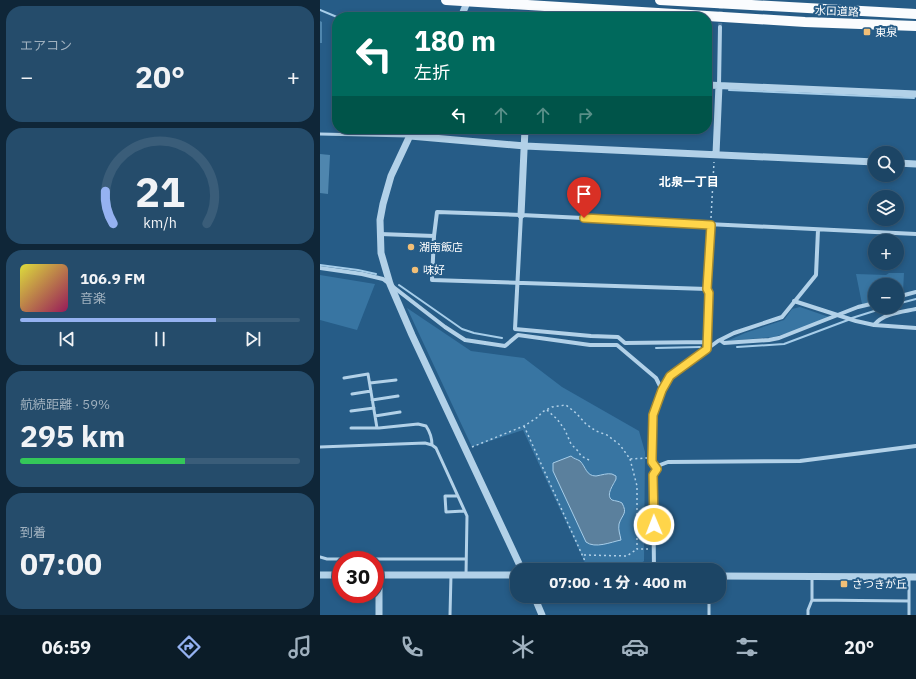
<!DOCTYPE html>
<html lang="ja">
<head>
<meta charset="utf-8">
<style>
	:root { --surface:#1c4565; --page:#254c6b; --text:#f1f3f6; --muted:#a0b1bf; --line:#3a5d79; --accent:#95b2f1 }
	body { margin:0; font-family:"IBM Plex Sans","Noto Sans JP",sans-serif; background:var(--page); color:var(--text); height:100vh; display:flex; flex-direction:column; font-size:15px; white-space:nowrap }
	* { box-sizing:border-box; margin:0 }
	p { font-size:13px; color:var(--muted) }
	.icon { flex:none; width:22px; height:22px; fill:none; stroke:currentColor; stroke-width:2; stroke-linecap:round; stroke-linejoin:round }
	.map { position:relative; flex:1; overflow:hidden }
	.details { display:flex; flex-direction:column; gap:6px; padding:6px; background:#0f2638; width:320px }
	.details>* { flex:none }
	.guide { position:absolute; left:12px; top:12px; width:380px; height:122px; border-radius:16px; box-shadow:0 2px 6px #0003,0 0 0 1px var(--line); background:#00695c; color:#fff; overflow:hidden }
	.controls { position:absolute; left:548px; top:146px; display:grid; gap:8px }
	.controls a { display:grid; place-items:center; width:36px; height:36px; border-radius:50%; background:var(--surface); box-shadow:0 2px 6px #0003,0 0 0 1px var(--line); font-size:20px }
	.speed { position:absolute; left:12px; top:551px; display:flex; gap:8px; font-size:20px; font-weight:700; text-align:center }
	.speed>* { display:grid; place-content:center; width:52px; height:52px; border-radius:50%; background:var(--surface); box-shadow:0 2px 6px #0003,0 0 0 1px var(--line); line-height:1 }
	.speed .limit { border:6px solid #d22; background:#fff; color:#111 }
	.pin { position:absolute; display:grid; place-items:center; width:34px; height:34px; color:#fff; margin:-41px -17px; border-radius:50% 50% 50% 0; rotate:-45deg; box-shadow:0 0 4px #0007 }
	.pin .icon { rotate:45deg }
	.me { position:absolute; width:44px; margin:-22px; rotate:359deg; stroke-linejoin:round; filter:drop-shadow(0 0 3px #0008) }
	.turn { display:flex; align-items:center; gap:14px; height:84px; padding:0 16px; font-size:18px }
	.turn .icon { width:52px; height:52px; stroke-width:2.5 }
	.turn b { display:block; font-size:28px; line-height:34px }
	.lanes { display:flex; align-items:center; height:38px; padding:0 16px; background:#0003; justify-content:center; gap:20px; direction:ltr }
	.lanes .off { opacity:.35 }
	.big { font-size:30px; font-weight:800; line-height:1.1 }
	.details .widget { flex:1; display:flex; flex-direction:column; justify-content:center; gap:6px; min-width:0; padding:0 14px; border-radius:16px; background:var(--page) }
	.details .dial { align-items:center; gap:0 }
	.dial svg { height:104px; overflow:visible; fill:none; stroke:var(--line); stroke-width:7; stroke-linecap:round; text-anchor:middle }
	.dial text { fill:var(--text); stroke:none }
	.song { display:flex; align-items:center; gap:12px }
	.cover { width:48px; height:48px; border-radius:6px; background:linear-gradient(135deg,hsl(60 70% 55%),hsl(330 70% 35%)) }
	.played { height:4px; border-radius:2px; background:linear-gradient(90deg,var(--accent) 70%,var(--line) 70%) }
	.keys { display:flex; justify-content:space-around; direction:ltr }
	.heat { display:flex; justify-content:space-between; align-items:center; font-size:22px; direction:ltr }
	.charge { height:6px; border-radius:3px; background:linear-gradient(90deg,#34c759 59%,var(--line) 0) }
	.trip { position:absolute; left:190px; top:563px; width:216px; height:40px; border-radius:16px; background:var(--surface); box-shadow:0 2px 6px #0003,0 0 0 1px var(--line); font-weight:800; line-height:40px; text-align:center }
	.menu { display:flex; height:64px; justify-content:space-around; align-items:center; background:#0b1c28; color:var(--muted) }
	.menu .icon { width:28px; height:28px }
	.menu .active { color:var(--accent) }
	.menu b { font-size:18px; color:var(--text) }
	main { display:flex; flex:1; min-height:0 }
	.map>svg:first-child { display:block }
	.green { fill:#3875a2 }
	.water { fill:#5b809d; stroke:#a6cde9 }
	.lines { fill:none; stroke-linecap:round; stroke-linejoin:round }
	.stream { stroke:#a6cde9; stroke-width:2 }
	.building { fill:#4f86ae }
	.minor-tunnel { stroke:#477499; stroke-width:4; stroke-dasharray:4 2; stroke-linecap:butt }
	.path { stroke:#b2d1e8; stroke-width:1.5; stroke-dasharray:2 3; stroke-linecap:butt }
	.service { stroke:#b2d1e8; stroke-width:3 }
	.minor { stroke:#b2d1e8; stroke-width:4 }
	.tertiary { stroke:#b2d1e8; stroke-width:7 }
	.trunk { stroke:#fafcfe; stroke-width:10 }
	.route-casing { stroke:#a68a30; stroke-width:10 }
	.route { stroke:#ffd54a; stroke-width:7 }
	.poi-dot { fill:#f1bf77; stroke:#265c87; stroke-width:1.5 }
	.labels { text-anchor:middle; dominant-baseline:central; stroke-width:4; stroke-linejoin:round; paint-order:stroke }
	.street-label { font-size:11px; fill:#fff; stroke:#265c87 }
	.poi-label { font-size:11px; fill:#fff; stroke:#265c87; text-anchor:start }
	.neighbourhood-label { font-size:12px; font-weight:bold; fill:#fff; stroke:#265c87 }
</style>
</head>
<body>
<main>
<section class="details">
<div class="widget"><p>エアコン</p>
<div class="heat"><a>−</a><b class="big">20°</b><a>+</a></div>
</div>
<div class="widget dial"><svg viewBox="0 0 100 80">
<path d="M14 69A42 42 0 1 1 86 69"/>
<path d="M14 69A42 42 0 0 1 8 44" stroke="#95b2f1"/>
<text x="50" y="56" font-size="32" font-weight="700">21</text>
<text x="50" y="72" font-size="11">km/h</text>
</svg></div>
<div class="widget">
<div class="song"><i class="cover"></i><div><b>106.9 FM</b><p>音楽</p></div></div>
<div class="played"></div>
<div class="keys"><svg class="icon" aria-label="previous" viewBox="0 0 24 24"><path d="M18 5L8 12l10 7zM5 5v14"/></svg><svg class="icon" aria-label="pause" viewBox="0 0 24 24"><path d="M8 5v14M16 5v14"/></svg><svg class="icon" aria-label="next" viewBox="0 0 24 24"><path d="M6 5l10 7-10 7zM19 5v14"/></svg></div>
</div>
<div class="widget"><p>航続距離 · 59%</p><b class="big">295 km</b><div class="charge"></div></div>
<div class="widget"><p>到着</p><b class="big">07:00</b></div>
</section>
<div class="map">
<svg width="596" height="615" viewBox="0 0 596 615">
	<rect width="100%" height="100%" fill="#265c87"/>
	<!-- green -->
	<path class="green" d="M569,273h15l-1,19 -6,2v-9h-22v16l-13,3 -6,-30 30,1z
		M0,275l55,9 -18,46 -37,-10z
		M480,307l29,10 -35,14 -20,6 -47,4 18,-8 39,-13 8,-11z
		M87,308l64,43 53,7 38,29 77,44 6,21 -1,109 -8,6h-49l-64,-137 -51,17z"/>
	<!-- water -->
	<path class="water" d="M251,456c3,3 6,3 9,5 6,6 6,15 16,15 6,-1 11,-3 16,-2l4,2v3c-2,5 -11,16 -4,21 3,1 7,1 10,3 6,11 0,11 -3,21 -1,6 1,10 2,16 -10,2 -26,9 -35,2l-33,-71v-8z"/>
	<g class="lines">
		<!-- stream -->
		<path class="stream" d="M0,10l17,7
			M409,90l185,8
			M0,265l38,5 18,4
			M79,285l63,44 12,4 28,5
			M577,304l19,-5
			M532,318l35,-11
			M417,347l47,-3 64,-24
			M336,348l44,-1"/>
	</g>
	<!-- building -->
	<path class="building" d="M0,21l2,1v21h-2z
		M0,154l10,1 -2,39 -8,-1z"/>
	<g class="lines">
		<!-- minor-tunnel -->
		<path class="minor-tunnel" d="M400,27l1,-23"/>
		<!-- path -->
		<path class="path" d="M391,218l3,-56
			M227,410l10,9 8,11 6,14 7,7 3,5 8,4
			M204,426l65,144
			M152,447l52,-21 14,-9 4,-5 10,-5 14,-2 10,8 10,11 10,7 11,4 13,10 10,14 17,-1
			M310,459l7,27v63h11
			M264,555l43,1 10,-7"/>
		<!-- service -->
		<path class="service" d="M0,134l88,2
			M24,378l24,-4 9,54
			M50,383l26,-3
			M32,394l19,-3
			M52,400l26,-4
			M31,411l23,-3
			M55,416l25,-4
			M31,428h28l39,-4 8,2c4,6 6,11 6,19
			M0,447l105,-4 7,2 4,3 31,68 -1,59
			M138,496h-13l1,16 18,-1
			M0,557l7,2h139
			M492,600l97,1
			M130,615l1,-40
			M389,615v-19
			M488,615v-5l4,-10v-23
			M589,615v-38"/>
		<!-- minor -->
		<path class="minor" d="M399,85l1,-58
			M201,215l-6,114 76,7 27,1 7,6 82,-1
			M60,234l54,2
			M0,268l42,6 21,5 62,48 20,13 40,6 13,-11 72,10h27l39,33 6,12
			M387,289l-275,-9 2,-44 3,-24 84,3 395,19
			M577,297l19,-5
			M474,301l62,20 18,4 42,3
			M554,325c10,-12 28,-13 42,-16
			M400,340l4,3 45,-3 10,-2 79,-31 17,-4
			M387,349l2,-56 -2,-4 4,-64
			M337,469l-5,-7v-4l1,-43 9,-25 8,-14 48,-35 16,-8 48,-16 34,-42 2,-45
			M334,570l-1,-95 7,-10 8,-3 132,-1 116,-15"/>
		<!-- tertiary -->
		<path class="tertiary" d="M141,17l7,-17
			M387,85l209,9
			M93,129l-22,47 -8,28 -3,16 1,33 9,31 22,51 110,235
			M90,136l115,10 350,16
			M396,154l3,-69
			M577,163l19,1
			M201,215l4,-86
			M0,575h21
			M55,575h142
			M399,576l197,1
			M214,596l8,19
			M59,615v-40"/>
		<!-- trunk -->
		<path class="trunk" d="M126,0l359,22 111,4
			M340,0l256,14"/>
	</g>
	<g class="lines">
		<defs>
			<path id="route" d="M264,218l127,7 -4,64 2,4 -2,56 -37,27 -8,14 -9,25 -1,43v4l5,7 -4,6 1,50"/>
		</defs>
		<!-- route casing -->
		<use href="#route" class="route-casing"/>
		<!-- route -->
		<use href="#route" class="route"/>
	</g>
	<!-- markers -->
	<g class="poi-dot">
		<rect x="543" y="28" width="8" height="8" rx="2"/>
		<circle cx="91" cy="247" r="4"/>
		<circle cx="95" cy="270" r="4"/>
		<rect x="520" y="580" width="8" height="8" rx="2"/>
	</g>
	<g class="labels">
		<!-- street labels -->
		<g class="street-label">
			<text transform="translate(517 11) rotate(2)">水口道路</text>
		</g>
		<!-- poi labels -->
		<g class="poi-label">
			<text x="555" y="32">東泉</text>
			<text x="99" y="247">湖南飯店</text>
			<text x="103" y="270">味好</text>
			<text x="532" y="584">さつきが丘</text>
		</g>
		<!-- neighbourhood labels -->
		<g class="neighbourhood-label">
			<text x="369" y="181">北泉一丁目</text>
		</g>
	</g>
</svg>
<div class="controls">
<a><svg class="icon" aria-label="search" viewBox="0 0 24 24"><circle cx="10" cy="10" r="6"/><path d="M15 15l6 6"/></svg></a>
<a><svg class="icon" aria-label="layers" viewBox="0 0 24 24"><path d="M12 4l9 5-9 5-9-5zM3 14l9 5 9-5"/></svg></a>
<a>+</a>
<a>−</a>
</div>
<div class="speed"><div class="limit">30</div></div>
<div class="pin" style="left:264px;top:218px;background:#d93025"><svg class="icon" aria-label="arrive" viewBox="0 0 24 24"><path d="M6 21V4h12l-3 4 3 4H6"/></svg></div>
<svg class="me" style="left:334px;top:525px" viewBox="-20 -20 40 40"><circle r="17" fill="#ffd54a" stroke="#fff" stroke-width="3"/><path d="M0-11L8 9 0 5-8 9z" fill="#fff"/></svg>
<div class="trip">07:00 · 1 分 · 400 m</div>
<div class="guide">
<div class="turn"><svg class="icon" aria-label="left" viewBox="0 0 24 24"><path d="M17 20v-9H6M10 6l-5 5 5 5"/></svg><div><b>180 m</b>左折</div></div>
<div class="lanes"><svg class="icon" aria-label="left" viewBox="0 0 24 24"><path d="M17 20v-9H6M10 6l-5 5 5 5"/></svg><svg class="icon off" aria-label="ahead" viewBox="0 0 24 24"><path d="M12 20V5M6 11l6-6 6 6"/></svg><svg class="icon off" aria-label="ahead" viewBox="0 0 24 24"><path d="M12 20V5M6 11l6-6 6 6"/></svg><svg class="icon off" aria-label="right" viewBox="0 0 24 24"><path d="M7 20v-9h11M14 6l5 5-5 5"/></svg></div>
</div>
</div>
</main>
<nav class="menu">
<b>06:59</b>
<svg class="icon active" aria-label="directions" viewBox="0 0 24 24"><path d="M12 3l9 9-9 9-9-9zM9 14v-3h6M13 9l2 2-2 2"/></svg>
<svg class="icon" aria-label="music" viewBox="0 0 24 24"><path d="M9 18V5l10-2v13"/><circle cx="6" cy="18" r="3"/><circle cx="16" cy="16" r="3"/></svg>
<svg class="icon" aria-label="phone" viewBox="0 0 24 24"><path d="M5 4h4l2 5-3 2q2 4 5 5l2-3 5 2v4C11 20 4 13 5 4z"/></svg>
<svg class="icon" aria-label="climate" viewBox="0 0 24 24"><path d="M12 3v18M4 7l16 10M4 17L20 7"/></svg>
<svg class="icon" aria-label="car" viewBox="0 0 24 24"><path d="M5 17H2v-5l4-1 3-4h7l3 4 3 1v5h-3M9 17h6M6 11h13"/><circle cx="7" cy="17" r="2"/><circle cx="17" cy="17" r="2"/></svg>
<svg class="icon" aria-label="filters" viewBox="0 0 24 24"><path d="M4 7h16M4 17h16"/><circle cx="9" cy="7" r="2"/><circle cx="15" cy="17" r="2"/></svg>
<b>20°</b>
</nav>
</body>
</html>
